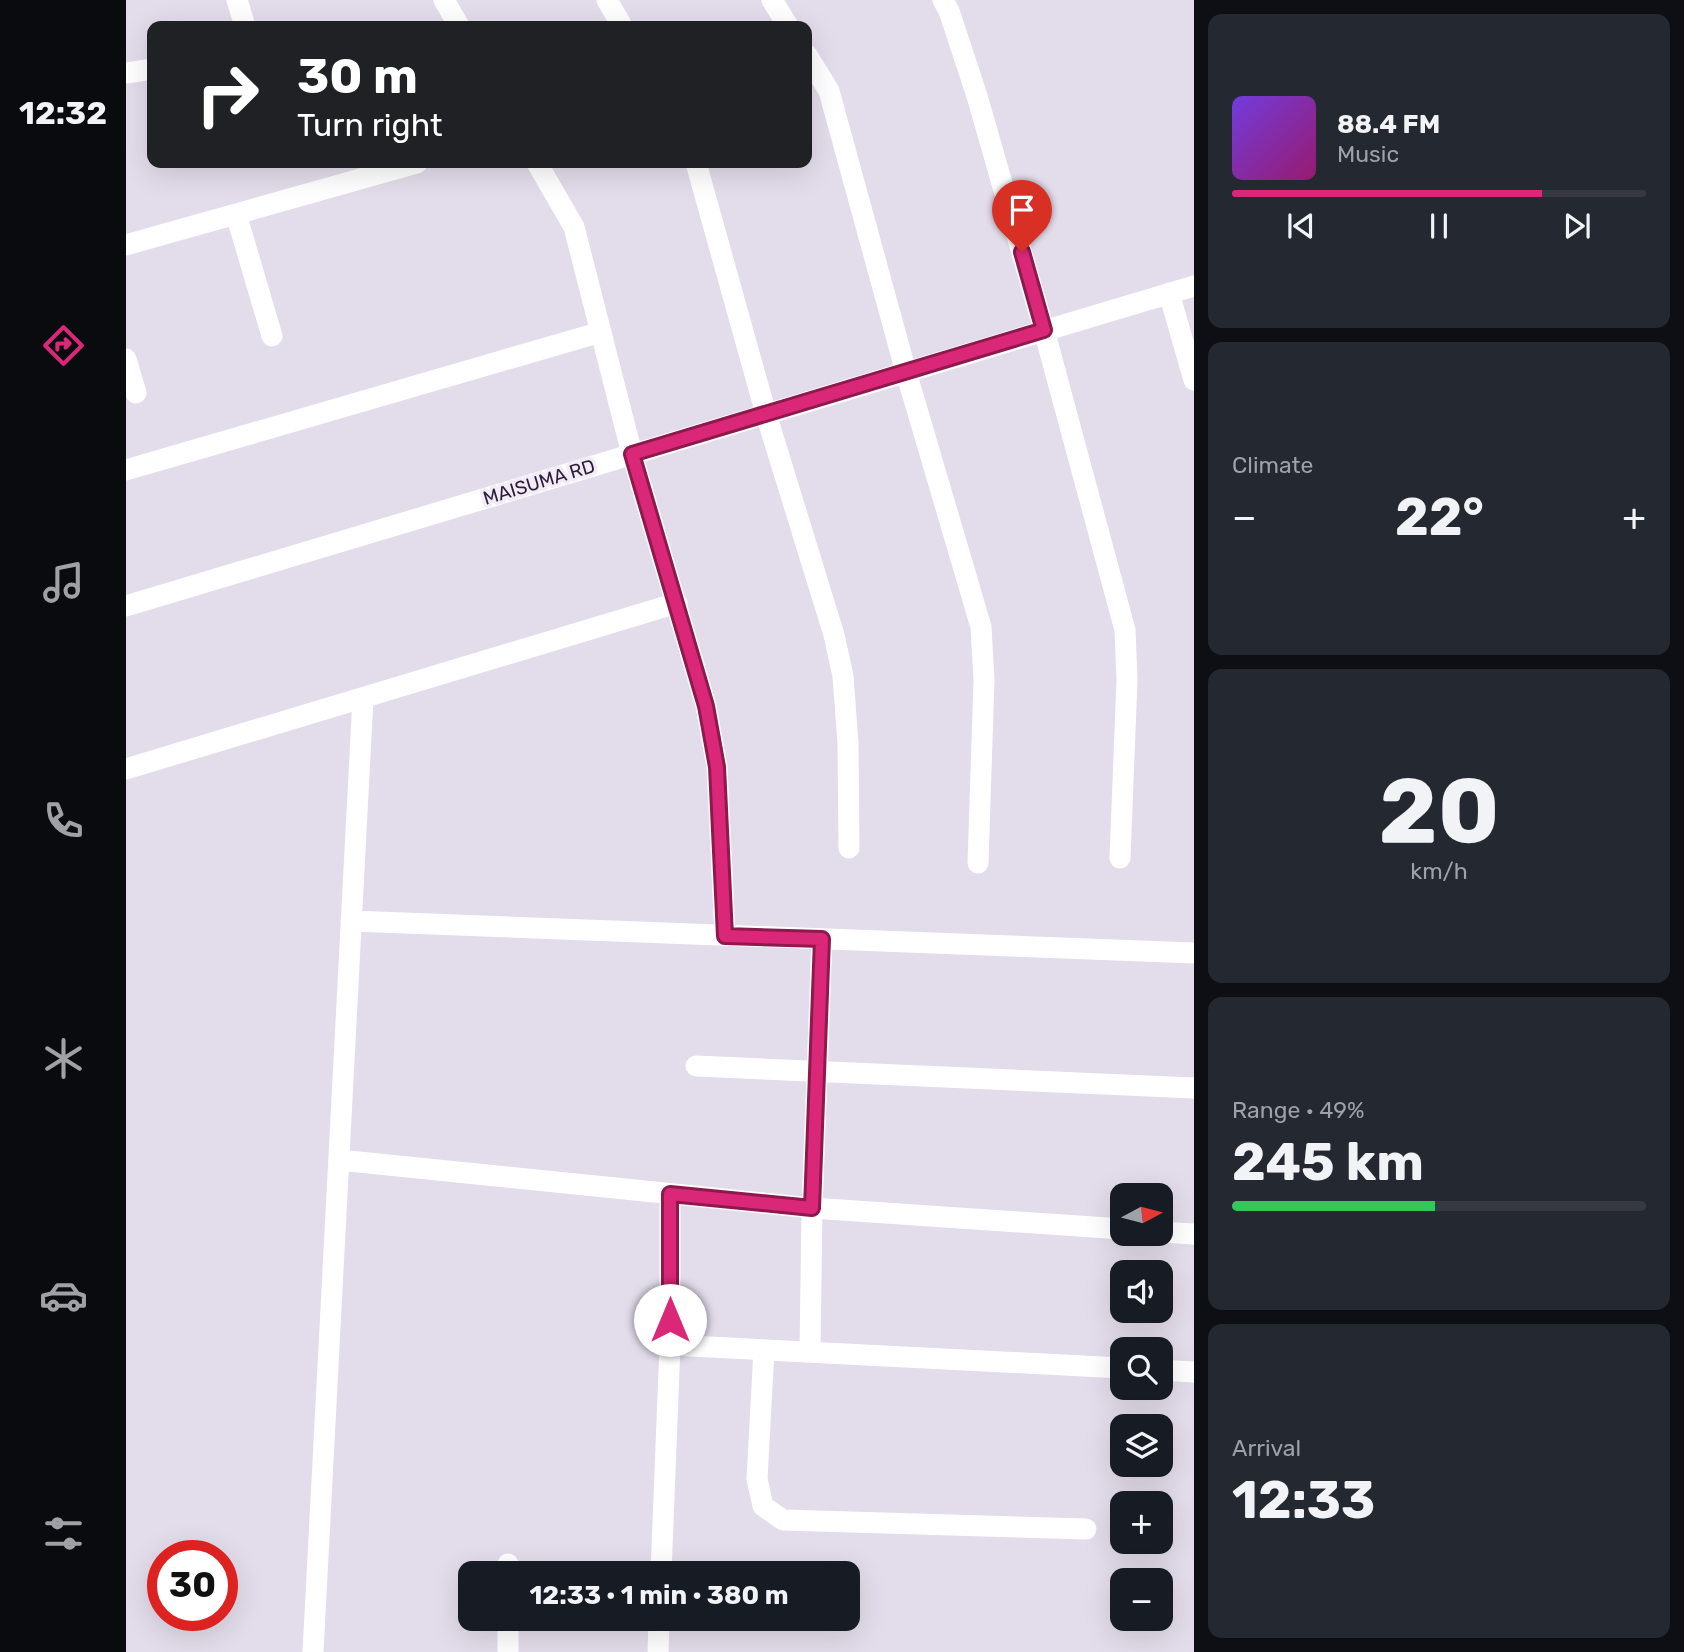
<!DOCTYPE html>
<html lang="en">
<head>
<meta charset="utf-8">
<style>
	:root { --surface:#171b24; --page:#242831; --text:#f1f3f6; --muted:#9ea1a6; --line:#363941; --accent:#db2777 }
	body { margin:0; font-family:Rubik,sans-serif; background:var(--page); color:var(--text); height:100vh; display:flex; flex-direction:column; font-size:26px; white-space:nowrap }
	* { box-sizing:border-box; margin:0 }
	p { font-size:23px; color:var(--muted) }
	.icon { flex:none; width:38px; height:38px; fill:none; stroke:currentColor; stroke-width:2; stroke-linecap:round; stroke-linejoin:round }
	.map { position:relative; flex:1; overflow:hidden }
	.sheet { display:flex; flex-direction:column; gap:14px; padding:14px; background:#0d0f14; width:490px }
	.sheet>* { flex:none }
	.guide { position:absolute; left:21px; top:21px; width:665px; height:147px; border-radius:14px; box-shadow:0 7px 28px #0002; background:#202124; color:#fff; overflow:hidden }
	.needle { width:46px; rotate:83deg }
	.controls { position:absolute; left:984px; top:1183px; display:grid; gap:14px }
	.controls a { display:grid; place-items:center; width:63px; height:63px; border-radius:14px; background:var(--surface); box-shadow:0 7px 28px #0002; font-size:35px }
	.speed { position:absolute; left:21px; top:1540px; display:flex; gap:14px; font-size:35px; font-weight:700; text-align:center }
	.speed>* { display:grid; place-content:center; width:91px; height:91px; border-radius:50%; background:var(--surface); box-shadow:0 7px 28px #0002; line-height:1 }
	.speed .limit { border:10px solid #d22; background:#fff; color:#111 }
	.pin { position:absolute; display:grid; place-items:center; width:60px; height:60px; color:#fff; margin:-72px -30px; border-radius:50% 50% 50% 0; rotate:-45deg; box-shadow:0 0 7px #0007 }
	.pin .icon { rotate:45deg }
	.me { position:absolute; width:77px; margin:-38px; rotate:0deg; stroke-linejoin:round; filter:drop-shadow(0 0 5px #0008) }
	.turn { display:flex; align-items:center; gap:24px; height:147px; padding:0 35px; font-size:32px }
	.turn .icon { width:91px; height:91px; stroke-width:2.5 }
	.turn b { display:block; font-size:49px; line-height:60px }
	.big { font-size:52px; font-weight:700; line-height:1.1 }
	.sheet .widget { flex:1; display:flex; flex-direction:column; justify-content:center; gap:10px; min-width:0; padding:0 24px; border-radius:14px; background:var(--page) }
	.sheet .dial { align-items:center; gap:0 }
	.dial b { font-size:91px; line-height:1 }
	.song { display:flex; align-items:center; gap:21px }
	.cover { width:84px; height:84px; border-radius:10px; background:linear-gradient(135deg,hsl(260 70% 55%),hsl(320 70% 35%)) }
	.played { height:7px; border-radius:4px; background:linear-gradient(90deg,var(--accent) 75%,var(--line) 75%) }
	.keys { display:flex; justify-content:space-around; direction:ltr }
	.heat { display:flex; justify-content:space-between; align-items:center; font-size:38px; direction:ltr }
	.charge { height:10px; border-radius:5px; background:linear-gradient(90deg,#34c759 49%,var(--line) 0) }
	.trip { position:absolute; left:332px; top:1561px; width:402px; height:70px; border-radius:14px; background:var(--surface); box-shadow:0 7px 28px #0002; font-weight:700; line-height:70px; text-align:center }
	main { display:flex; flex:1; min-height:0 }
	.dock { display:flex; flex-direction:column; width:126px; justify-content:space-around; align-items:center; background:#090b0e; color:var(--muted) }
	.dock .icon { width:49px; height:49px }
	.dock .active { color:var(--accent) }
	.dock b { font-size:32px; color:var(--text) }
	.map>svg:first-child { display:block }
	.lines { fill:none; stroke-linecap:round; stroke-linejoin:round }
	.minor { stroke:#fff; stroke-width:21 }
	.route-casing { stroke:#8e194d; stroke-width:18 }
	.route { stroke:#db2777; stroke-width:12 }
	.labels { text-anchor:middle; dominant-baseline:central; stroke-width:7; stroke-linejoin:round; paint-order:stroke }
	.street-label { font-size:19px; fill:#301d39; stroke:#f1ecf6 }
</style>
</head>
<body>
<main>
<nav class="dock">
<b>12:32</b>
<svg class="icon active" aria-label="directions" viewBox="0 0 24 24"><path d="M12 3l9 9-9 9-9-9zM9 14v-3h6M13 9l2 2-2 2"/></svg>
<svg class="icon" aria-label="music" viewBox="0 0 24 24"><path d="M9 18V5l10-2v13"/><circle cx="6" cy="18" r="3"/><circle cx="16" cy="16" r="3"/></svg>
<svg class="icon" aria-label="phone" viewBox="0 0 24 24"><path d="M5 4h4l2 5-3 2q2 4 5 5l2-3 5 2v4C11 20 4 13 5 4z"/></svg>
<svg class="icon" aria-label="climate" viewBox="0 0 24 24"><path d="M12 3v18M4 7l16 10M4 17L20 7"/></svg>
<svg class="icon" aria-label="car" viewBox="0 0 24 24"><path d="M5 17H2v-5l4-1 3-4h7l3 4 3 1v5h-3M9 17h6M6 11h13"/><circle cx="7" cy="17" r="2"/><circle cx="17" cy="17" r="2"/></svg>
<svg class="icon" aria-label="filters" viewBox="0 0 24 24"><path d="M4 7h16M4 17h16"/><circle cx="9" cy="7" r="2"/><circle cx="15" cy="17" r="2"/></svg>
</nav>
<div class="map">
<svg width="1068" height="1652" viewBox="0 0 1068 1652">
	<rect width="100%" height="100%" fill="#e3dcea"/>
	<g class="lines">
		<!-- minor -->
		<path class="minor" d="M111,0l8,26
			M318,0l15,26
			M481,0l15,26
			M646,0l16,26
			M817,0l6,11 28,85 67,234 81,300 2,50 -7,178
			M681,55l22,36 77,281 75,255 3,53 -6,183
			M0,73l26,-4
			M411,163l37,64 58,227 74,252 11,61 8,169
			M570,163l70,251 68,221 9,41 5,67 1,105
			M110,214l36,122
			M0,245l291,-82
			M1043,293l25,87
			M0,359l10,34
			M0,470l475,-138
			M0,606l1068,-320
			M0,769l551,-166
			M225,921l843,32
			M570,1066l498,22
			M213,1160l473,48 310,21
			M1034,1232l34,2
			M544,1345l452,23
			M638,1350l-7,129 6,27 20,14 303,9
			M684,1352l2,-144 10,-269
			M1034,1370l34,2
			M382,1564v9
			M535,1573l9,-228v-151
			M382,1619v33
			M187,1652l50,-954
			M532,1652l1,-33"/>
	</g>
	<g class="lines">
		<defs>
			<path id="route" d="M544,1320v-126l142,14 10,-269 -97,-3 -8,-169 -11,-61 -74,-252 412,-124 -22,-78"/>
		</defs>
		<!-- route casing -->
		<use href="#route" class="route-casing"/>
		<!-- route -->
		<use href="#route" class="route"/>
	</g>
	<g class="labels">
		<!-- street labels -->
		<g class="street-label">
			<text transform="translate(413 482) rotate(-17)">MAISUMA RD</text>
		</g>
	</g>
</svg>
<div class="controls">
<a><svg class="needle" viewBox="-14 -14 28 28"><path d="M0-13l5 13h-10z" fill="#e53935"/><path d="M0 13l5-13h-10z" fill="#9ea1a6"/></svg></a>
<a><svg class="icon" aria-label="sound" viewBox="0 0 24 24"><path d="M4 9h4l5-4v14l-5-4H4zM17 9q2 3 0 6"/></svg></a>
<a><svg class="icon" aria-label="search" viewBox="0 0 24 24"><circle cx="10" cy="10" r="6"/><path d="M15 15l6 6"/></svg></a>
<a><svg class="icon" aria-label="layers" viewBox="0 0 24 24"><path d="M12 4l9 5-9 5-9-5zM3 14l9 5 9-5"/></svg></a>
<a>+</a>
<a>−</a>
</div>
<div class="speed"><div class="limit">30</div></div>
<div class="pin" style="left:896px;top:252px;background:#d93025"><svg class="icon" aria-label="arrive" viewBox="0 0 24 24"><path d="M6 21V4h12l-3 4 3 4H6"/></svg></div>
<svg class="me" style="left:544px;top:1320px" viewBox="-20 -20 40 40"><circle r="19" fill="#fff"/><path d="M0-13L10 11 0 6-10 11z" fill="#db2777"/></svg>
<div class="trip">12:33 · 1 min · 380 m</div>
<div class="guide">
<div class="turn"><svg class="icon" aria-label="right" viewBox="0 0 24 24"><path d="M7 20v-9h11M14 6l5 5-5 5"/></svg><div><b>30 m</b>Turn right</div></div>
</div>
</div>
<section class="sheet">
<div class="widget">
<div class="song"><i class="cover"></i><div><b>88.4 FM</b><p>Music</p></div></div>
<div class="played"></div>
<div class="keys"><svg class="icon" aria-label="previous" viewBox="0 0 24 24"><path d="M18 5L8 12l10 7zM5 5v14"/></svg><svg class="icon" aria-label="pause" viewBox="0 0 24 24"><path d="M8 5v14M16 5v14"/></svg><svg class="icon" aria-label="next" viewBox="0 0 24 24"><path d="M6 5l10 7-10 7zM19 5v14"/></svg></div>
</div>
<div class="widget"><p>Climate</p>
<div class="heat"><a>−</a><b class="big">22°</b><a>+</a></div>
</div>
<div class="widget dial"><b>20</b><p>km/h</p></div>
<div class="widget"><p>Range · 49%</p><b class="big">245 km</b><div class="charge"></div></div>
<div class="widget"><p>Arrival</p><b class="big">12:33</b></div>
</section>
</main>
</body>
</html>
